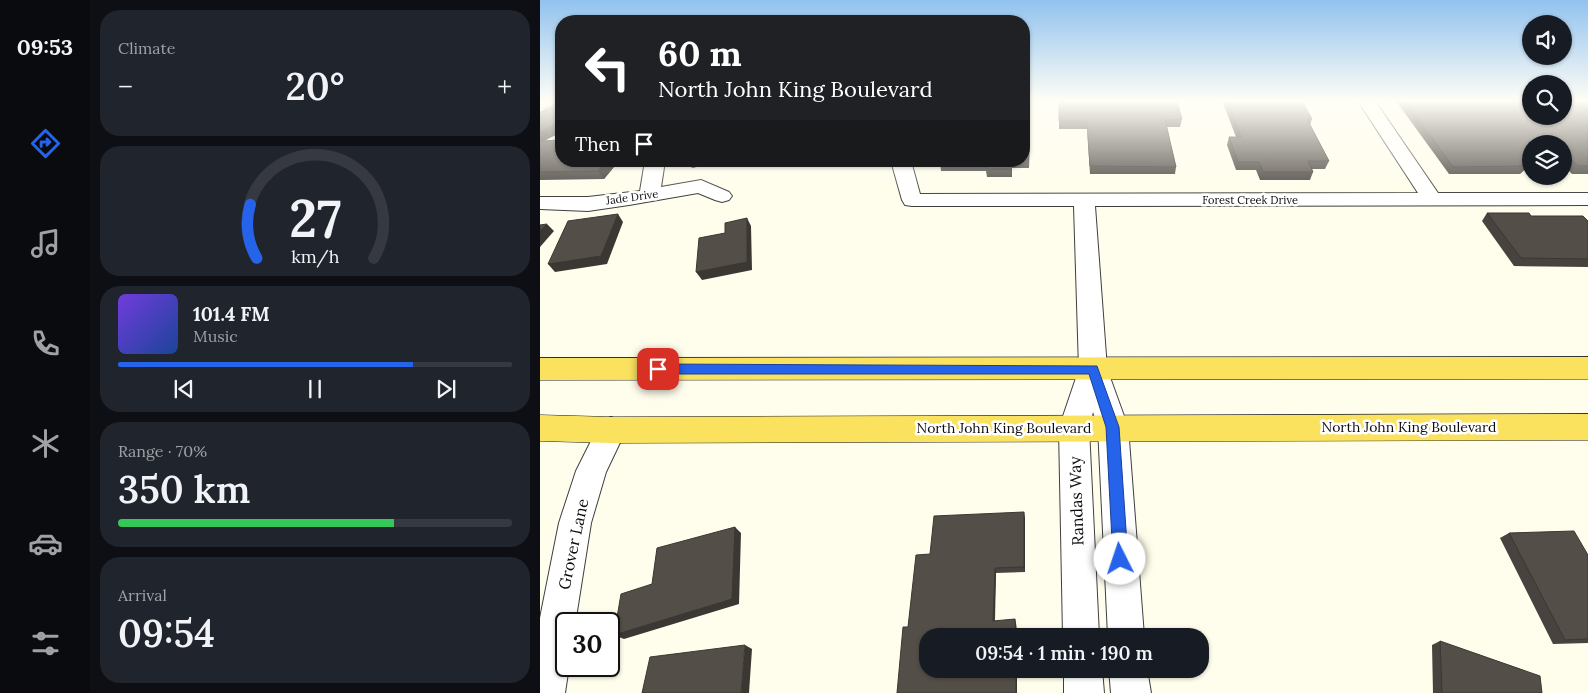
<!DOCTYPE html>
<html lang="en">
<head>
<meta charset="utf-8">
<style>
	:root { --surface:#171b24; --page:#20242c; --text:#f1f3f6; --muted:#9ea1a6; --line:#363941; --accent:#2563eb }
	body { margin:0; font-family:Lora,serif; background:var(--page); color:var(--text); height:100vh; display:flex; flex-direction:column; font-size:19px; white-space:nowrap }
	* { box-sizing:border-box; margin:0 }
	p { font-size:16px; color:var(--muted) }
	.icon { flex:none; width:28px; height:28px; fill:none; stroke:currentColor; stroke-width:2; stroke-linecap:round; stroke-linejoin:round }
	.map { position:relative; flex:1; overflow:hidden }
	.drawer { display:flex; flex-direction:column; gap:10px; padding:10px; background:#0d0f14; width:450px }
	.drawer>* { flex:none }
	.guide { position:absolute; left:15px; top:15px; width:475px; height:152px; border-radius:20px; box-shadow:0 1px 4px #0004; background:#202124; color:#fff; overflow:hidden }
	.fabs { position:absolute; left:982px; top:15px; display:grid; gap:10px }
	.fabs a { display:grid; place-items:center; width:50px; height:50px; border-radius:50%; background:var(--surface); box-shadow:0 1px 4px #0004; font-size:25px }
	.speed { position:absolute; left:15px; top:612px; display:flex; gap:10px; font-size:25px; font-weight:700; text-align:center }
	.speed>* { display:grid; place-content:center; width:65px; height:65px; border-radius:50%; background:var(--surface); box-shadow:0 1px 4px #0004; line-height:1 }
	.speed .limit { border:2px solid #111; border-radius:8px; background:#fff; color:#111 }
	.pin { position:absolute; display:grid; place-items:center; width:42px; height:42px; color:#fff; margin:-21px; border-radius:10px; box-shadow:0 2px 8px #0006 }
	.me { position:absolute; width:55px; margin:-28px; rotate:356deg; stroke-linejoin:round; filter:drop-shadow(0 0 4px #0008) }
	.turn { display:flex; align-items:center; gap:18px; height:105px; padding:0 20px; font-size:22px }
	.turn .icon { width:65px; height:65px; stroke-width:2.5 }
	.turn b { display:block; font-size:35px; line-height:42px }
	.then { display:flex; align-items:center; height:48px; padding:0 20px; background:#0003; gap:10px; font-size:19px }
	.big { font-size:38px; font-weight:600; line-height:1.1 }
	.drawer .card { flex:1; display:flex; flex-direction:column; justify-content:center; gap:8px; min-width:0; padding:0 18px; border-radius:20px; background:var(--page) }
	.drawer .dial { align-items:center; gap:0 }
	.dial svg { height:130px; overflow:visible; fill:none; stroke:var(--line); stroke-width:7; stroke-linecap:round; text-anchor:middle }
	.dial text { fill:var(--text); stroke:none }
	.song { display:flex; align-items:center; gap:15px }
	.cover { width:60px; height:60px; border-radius:8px; background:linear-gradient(135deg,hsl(260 70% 55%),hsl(220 70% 35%)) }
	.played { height:5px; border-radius:2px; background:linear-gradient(90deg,var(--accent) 75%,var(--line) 75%) }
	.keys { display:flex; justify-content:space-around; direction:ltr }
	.heat { display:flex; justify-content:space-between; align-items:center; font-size:28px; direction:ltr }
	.charge { height:8px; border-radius:4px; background:linear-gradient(90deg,#34c759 70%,var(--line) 0) }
	.trip { position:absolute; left:379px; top:628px; width:290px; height:50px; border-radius:20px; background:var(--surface); box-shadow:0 1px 4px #0004; font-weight:600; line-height:50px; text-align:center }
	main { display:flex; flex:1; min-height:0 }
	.tabs { display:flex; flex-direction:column; width:90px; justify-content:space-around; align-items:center; background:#090b0e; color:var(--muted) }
	.tabs .icon { width:35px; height:35px }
	.tabs .on { color:var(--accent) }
	.tabs b { font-size:22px; color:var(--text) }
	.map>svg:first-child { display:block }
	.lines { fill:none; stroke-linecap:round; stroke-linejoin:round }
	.street-casing { stroke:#3f3f3f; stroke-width:2 }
	.secondary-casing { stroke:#2e2e2e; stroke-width:1 }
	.primary-casing { stroke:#1d1d1d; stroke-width:1 }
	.street { fill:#fff; fill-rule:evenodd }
	.secondary { fill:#fffda6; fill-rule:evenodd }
	.primary { fill:#fae25f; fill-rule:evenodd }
	.wall { fill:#48433e }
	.shaded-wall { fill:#3b3732 }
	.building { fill:#544e48; stroke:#3b3732 }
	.route { fill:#2563eb; stroke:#184099 }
	.labels { text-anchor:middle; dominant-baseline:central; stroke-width:5; stroke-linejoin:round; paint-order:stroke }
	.far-street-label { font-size:11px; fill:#0c0c0c; stroke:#fff }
	.street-label { font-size:14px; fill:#0c0c0c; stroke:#fff }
	.near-street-label { font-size:16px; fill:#0c0c0c; stroke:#fff }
</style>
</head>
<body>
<main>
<nav class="tabs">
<b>09:53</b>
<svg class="icon on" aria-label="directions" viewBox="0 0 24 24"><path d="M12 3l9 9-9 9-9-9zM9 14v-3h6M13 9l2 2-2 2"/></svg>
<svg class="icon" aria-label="music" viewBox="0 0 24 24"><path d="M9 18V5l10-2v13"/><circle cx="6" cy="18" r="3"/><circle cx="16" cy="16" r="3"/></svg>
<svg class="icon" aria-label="phone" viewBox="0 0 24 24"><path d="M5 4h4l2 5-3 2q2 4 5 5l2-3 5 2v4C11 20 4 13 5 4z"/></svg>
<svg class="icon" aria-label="climate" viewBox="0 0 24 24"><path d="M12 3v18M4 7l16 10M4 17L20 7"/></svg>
<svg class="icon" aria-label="car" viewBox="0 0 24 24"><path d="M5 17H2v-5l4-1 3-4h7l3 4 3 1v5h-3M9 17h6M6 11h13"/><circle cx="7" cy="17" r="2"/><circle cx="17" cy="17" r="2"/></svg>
<svg class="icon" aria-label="filters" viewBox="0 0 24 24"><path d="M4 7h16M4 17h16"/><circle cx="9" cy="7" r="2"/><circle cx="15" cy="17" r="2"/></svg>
</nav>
<section class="drawer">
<div class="card"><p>Climate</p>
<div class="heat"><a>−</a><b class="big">20°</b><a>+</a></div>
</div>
<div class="card dial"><svg viewBox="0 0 100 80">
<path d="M14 69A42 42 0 1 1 86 69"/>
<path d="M14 69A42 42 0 0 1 10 36" stroke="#2563eb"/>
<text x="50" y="56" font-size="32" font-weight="700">27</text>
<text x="50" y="72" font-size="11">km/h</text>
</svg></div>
<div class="card">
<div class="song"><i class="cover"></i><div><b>101.4 FM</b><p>Music</p></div></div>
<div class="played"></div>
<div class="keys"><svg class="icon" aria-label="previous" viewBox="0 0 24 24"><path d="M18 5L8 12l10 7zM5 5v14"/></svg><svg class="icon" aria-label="pause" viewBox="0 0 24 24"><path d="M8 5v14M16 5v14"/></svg><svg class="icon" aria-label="next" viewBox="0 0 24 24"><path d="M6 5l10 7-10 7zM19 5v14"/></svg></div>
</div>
<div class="card"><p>Range · 70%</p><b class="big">350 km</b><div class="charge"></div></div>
<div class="card"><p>Arrival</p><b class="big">09:54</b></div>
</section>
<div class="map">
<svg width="1048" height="693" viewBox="0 0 1048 693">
	<rect width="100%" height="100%" fill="#fffdeb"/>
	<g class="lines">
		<defs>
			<path id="street" d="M818,101h17l63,92h150v12l-493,1 12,163 21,58 16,209h-36l-10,-209 -5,-15 -4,16 10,208h-36l-4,-208 20,-59 -5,-163h-162l-7,-1 -3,-5 -11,-39h20l9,33 498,-1z
				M105,161h20l-4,26 40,-7 28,12 3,4 -3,4 -7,2 -7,-2 -17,-7 -69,12 -41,6 -48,-2v-12h48l52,-6z
				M71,417l10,4 5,9 -20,42 -15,51 -16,101h-9v42h3l-4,27h-25v-75l19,-95 17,-52 25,-50z
				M524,669h38l2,24h-40z
				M569,669h38l4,24h-40z"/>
			<path id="secondary" d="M0,101h15l-3,4 -12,4z"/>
			<path id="primary" d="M1048,357v22l-1048,1v-22z
				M1048,414v26l-977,3 -71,-2v-26l71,2z"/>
		</defs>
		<!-- street casing -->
		<use href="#street" class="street-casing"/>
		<!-- secondary casing -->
		<use href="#secondary" class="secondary-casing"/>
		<!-- primary casing -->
		<use href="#primary" class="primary-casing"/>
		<!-- street -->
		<use href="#street" class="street"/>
		<!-- secondary -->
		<use href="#secondary" class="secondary"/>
		<!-- primary -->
		<use href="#primary" class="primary"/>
	</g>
	<!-- wall -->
	<path class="wall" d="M519,101l123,18 -2,8h-13l9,40 -1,7h-85l-3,-45h-28z
		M684,101h78l10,18 -2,6 19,36 -4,8h-13l1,3 -3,8h-50l-4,-10h-20l-9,-25 2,-8h7l-13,-34z
		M856,101h192v73h-16l-8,-8v-22h-33v19l-11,11h-71z
		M21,102v30l-17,9 75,20 -15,18 -64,1v-68z
		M484,135h5v33h-17v9h-25l-1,-6h-45l-1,-10h84z
		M947,213l101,8v46l-74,-1 -32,-45z
		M485,518v54l-29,1 -1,48 21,2 1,13h-89v33h89v24h-120l11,-66 22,-73z
		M969,533l79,22v88l-35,1 -53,-106z
		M900,641l102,52h-109l-1,-48z"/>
	<!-- shaded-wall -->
	<path class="shaded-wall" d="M21,122v10l-21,11v-11z
		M489,135l1,8 -1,25 -1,-8z
		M991,160v3l-11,11 5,-8z
		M67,161h12l-15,18 -6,-8z
		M148,161h39l-35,7z
		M472,161v16l-1,-8z
		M78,214l5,8 -16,42 -52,8 -7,-8z
		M207,218l4,8 1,44 -50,10 -6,-8z
		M7,224l7,7 -14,16v-16z
		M484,512l1,6v54l-1,-5z
		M195,527l6,6 -2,71 -115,35 -10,-4z
		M455,568l1,5 -2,52 -1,-4z
		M475,619l1,4 1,13h-1z
		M205,645l7,4 -3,44h-8z
		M476,669h1v24h-1z"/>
	<!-- building -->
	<path class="building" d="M519,101h118l5,18 -17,1 11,47 -86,-1 -3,-45h-28z
		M687,101h75l10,18h-5l22,42h-21l5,11h-50l-4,-10h-21l-9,-25h12z
		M865,101h126v15h33v-15h24v65h-10l-14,-14v-8h-8l-3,-3 -4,3h-18v16l-6,6 -72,1z
		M21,102v20l-21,10v-20z
		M484,135h5l-1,25h-4z
		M21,140v21h46l-9,10 -58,1v-31z
		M400,161h72l-1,8h-25l1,-6h-48z
		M947,213h42l2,3h52l5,5v38l-67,-1z
		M78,214l-17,42 -53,8 20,-43z
		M207,218v44l-51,10 3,-34 26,-5v-10z
		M7,224l-7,7v-6z
		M484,512v55l-29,1 -2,53 22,-2 1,17h-88v33h88v24h-119l6,-66h5l8,-72 14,-1 4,-38z
		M195,527l-3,72 -118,36 7,-41 31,-10 5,-36z
		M1034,531l14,24v84l-23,1 -56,-107z
		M900,641l100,35 2,17h-100z
		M205,645l-4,48h-99l8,-36z"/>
	<!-- sky -->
	<linearGradient id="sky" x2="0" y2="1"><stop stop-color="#91c2ee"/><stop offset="0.51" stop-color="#fffef6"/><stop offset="1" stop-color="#fffef6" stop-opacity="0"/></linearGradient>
	<rect width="1048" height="198" fill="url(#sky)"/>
	<!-- route -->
	<path class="route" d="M118,364l439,2 22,61 9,132 -2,5 -6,3 -5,-3 -2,-5 -7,-132 -17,-53h-431l-4,-2 -1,-3 1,-3z"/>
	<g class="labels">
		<!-- far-street labels -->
		<g class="far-street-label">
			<text transform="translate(92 197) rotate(-8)">Jade Drive</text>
			<text x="710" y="200">Forest Creek Drive</text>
		</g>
		<!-- street labels -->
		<g class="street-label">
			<text x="869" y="427">North John King Boulevard</text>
			<text x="464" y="428">North John King Boulevard</text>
		</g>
		<!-- near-street labels -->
		<g class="near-street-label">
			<text transform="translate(536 501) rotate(-92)">Randas Way</text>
			<text transform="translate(33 544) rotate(-78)">Grover Lane</text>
		</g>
	</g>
</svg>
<div class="fabs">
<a><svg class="icon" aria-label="sound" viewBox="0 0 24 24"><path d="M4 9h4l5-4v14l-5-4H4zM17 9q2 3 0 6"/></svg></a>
<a><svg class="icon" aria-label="search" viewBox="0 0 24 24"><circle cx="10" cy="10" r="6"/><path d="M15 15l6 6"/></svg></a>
<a><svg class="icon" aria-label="layers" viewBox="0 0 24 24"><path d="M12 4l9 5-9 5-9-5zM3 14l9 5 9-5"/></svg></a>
</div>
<div class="speed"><div class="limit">30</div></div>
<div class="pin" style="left:118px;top:369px;background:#d93025"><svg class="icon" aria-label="arrive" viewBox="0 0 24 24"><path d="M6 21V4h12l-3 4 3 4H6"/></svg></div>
<svg class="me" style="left:580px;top:559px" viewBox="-20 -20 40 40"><circle r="19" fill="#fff"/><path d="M0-13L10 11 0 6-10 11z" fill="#2563eb"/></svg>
<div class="trip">09:54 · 1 min · 190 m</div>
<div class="guide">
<div class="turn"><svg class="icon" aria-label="left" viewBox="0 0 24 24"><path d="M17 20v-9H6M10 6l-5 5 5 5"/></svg><div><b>60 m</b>North John King Boulevard</div></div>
<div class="then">Then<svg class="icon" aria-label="arrive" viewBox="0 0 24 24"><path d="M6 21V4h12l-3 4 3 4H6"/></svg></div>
</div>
</div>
</main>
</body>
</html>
